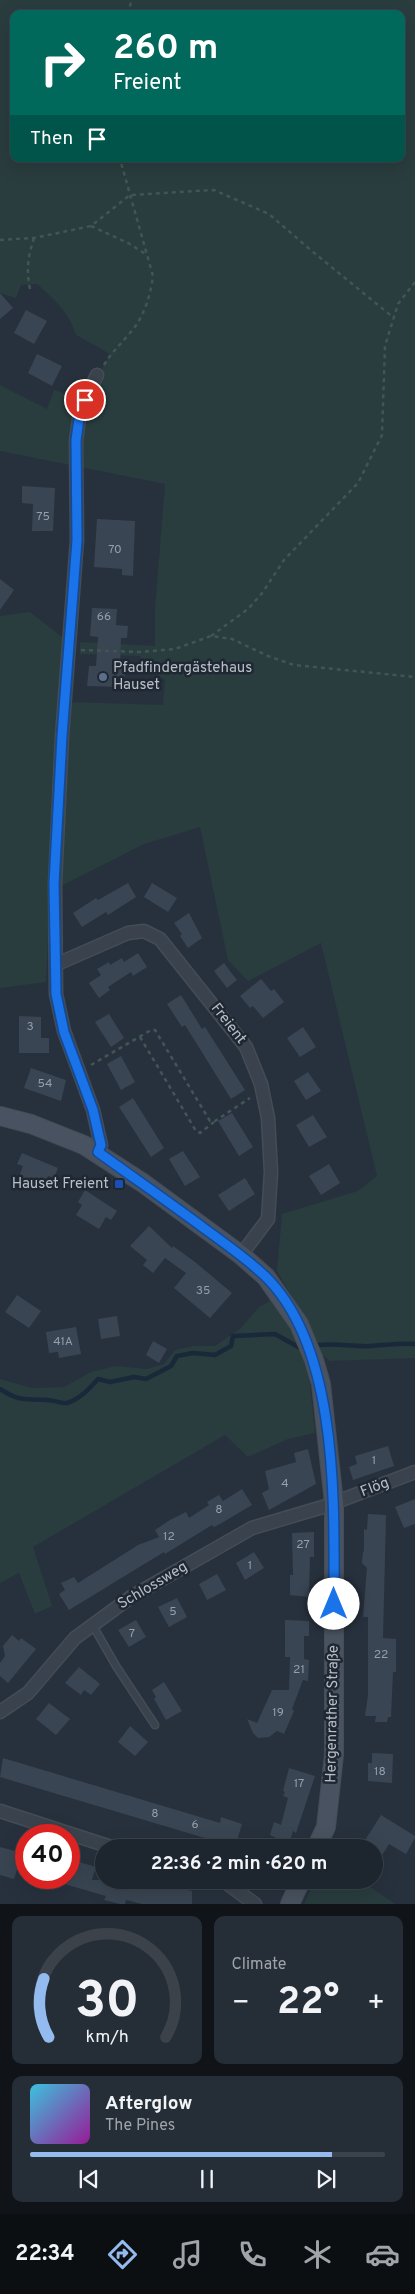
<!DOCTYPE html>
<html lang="en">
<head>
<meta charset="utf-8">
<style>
	:root { --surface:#1d252e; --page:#252d36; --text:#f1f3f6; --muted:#a0a5aa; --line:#3b424a; --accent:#94bbef }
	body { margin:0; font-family:Overpass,sans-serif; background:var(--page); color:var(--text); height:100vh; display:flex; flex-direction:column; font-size:19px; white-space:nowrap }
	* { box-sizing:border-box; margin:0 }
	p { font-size:16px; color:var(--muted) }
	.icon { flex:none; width:28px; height:28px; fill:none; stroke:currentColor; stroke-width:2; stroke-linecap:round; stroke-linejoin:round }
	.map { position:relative; height:1904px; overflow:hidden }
	.drawer { display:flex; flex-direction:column; gap:12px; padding:12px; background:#101419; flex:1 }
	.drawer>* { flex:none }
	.top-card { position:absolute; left:10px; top:10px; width:395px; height:152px; border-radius:10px; box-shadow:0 5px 20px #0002,0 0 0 1px var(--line); background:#00695c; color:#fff; overflow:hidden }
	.speed { position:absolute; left:15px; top:1824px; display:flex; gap:10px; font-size:25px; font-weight:700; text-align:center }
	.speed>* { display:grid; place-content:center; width:65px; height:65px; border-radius:50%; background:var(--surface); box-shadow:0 5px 20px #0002,0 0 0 1px var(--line); line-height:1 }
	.speed .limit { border:8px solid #d22; background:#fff; color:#111 }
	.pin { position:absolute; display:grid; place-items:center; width:42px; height:42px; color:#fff; margin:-21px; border:2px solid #fff; border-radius:50%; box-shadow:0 1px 5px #0007 }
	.me { position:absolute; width:55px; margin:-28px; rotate:0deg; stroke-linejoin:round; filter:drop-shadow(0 0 4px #0008) }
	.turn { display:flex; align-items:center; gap:18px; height:105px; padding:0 20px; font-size:22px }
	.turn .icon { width:65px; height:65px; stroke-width:2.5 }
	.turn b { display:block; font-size:35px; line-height:42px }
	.then { display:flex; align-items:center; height:48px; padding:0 20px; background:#0003; gap:10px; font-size:19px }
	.big { font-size:38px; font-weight:700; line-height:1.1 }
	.drawer .widget { flex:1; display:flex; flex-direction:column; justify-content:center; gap:8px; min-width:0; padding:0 18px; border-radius:10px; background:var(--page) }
	.drawer .dial { align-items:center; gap:0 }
	.dial svg { height:130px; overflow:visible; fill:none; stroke:var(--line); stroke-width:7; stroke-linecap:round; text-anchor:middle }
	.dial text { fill:var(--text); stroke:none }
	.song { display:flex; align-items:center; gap:15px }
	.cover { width:60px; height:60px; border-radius:8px; background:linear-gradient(135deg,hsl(190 70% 55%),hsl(300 70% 35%)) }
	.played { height:5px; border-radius:2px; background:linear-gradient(90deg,var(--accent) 85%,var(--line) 85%) }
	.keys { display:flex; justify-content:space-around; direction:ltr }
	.heat { display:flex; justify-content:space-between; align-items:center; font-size:28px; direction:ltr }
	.drawer .tiles { flex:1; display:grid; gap:12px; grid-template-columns:1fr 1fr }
	.widget:last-child { grid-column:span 2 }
	.trip { position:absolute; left:95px; top:1839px; width:288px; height:50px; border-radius:25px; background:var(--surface); box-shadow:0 5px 20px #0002,0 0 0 1px var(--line); font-weight:700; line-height:50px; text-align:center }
	.tab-bar { display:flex; height:80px; justify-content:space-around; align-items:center; background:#0c0f12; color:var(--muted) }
	.tab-bar .icon { width:35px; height:35px }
	.tab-bar .on { color:var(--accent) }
	.tab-bar b { font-size:22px; color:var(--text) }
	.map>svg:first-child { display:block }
	.green { fill:#293c3e; fill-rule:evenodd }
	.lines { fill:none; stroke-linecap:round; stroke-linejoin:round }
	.stream { stroke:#1a293a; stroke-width:4.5 }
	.building { fill:#394552 }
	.lane-casing { stroke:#444c56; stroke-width:9 }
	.street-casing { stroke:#444c56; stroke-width:15 }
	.secondary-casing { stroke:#444c56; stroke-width:20 }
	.path { stroke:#425556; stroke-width:2.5; stroke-dasharray:4 4; stroke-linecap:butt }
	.lane { stroke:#3a434d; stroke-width:6 }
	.street { stroke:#3a434d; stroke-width:12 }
	.secondary { stroke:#495260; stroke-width:18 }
	.route-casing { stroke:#114b97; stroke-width:12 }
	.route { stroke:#1a73e8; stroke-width:9 }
	.service-dot { fill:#5c6f8a; stroke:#1f2832; stroke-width:2 }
	.transit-dot { fill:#1a4fb4; stroke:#1f2832; stroke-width:2 }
	.labels { text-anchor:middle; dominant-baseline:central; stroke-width:5; stroke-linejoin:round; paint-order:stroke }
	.number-label { font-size:12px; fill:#969ea9 }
	.poi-label { font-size:15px; fill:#b7bec8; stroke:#1f2832; text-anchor:start }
	.street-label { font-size:15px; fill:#b7bec8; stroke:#1f2832 }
</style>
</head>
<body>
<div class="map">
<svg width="415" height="1904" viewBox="0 0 415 1904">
	<rect width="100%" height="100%" fill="#27313d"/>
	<!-- green -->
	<path class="green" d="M0,0h415v1358l-85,3 -12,-10 -16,-37 -25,-43 5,-57 76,-23 19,-15 -56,-233 -73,38 -20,-21 -28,-133 -56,17 -83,42 9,-184 93,3 2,-25 -21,-14 -4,-10 -60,-2v-12l75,4v-37l10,-125 -165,-33v-66l47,24 7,-19 31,10 25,-46 -34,-19c-6,-22 -22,-36 -39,-51l-16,1 -5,13 -16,-5zM14,14h387v145h-387z
		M30,612l37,29 -17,251 -4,90 -46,6v-372z
		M272,1300l18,24 19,51 6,58 -27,6 -40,18 -23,-22 -192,112 19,59 -17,8 -16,-41 -19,10v-204l32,9 32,-1 27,-15 25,-6 31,3 17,-5 11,-14 18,-4h22l26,-18 18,-21z
		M315,1880h45l35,24h-91z"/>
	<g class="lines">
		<!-- stream -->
		<path class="stream" d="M319,1345c18,-2 34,2 52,1 15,-1 29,-3 44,-2
			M0,1389c22,14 25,9 48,11 6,0 14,4 19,3 13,-4 22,-14 31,-24l12,3 24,-5 12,2 25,-13 6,-10 16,-3 22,2 16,-9 2,-10 42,-2 25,14"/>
	</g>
	<!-- building -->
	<path class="building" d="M0,293l13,15 -13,11z
		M26,310l21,11 -13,23 -20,-11z
		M37,354l25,12 -10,20 -24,-13z
		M22,486l33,2 -2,43h-21l1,-27 -11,-1z
		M97,519l38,2 -2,55 -11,-1v-6l-28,-2z
		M0,579l14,11 -14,20z
		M92,608l25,1 -1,16 12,1 -1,12h-6l-1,29 6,1 -3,19 -36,-1 2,-20h7l2,-29 -8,-1z
		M128,883l8,14 -28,18 -2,-3 -24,15 -9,-14 23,-15 2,2z
		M152,883l25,15 -9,14 -24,-15z
		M189,913l13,25 -14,10 -8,-12 2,-2 -8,-11z
		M138,953l9,14 -14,9 -2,-4 -23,15 2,3 -11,8 -10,-15 12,-8 -4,-6 12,-7 1,3 12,-7 2,4z
		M224,963l13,17 -10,8 -13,-17z
		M261,979l10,12 3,-2 10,13 -21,16 -10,-12 -3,2 -10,-12z
		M181,995l21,34 3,-2 40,63 -14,9 -46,-74 -3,2 -15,-23z
		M109,1014l15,24 -13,9 -16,-25z
		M19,1016l22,1v21h8v15h-30z
		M303,1027l13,20 -16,10 -13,-19z
		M121,1056l14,26 -14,8 -14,-26z
		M31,1068l35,12 -5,21 -37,-13z
		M308,1072l13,19 -15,9 -12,-19z
		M133,1098l31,50 -13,9 -32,-50z
		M232,1113l21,34 -14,9 -21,-35z
		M313,1115l14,22 -18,10 -13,-22z
		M183,1151l17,26 -15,9 -16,-27z
		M22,1153l36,15 -4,10 -6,-2 -5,13 -25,-10 5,-13 -6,-2z
		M329,1164l11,19 -19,12 -12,-19z
		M245,1178l10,16 -26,17 -11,-16z
		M85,1190l32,21 -6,9 -5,-3 -7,12 -23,-14 6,-10 -4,-3z
		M149,1226l23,22 1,-2 22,16 37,31 -22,25 -36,-30 12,-15 -21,-15 -12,15 -10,-8 4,-5 -17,-14z
		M17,1295l24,16 -12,17 -24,-16z
		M117,1316l3,20 -19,3 -3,-20z
		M76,1327l5,27 -22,4 -1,-6 -9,1 -3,-21z
		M153,1341l14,8 -8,14 -13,-8z
		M388,1446l6,20 -41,14 -4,-13 8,-3 -2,-8z
		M308,1449l8,35 -47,26 -7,-17 7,-4 -4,-18 31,-9 -2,-9z
		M242,1489l10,16 -32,19 -6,3 -2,-2 -47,29 -1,-2 -95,58 -10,-16 6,-4 -4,-7 13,-6 4,6 60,-38 21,-8 -4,-7 15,-10 16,-8 3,6 20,-13 -2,-3 12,-7 4,6z
		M415,1499v25l-11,4 -9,-21z
		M368,1514l18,1 -3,123 13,1v33h-3l-2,45h-3l-1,5h-12l1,-6h-11l3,-21v-78h-5l4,-49 -5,-5 1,-12 1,1v-23l3,1z
		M314,1532v25h-4l-1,40 -19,-2v-20h3l-1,-42z
		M254,1552l10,16 -19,12 -9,-17z
		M217,1574l9,16 -19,10 -8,-16z
		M177,1598l10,19 -18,10 -11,-20z
		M136,1620l10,17 -17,10 -11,-17z
		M285,1620l24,1v15h-5v23l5,1 -1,21 -5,-1 -11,29 2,2 -10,23 -7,-3 -8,6 -11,1 -5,-5 -6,-14 10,4 15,-33h17l1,-33h-5z
		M12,1635l7,6 2,-3 15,11 -28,34 -8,-7v-13l5,-7 -2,-10z
		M79,1667l21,17 -9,11 -7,-5 -3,5 -16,-12z
		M164,1682l18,29 -16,9 -12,-21 2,-2 -4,-7z
		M49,1703l21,16 -14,16 -20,-16z
		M130,1726l18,16 -13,14 -17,-14z
		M372,1753l21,1 -1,29 -24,-2v-18h4z
		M3,1758l217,65 1,-6 21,7 -7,23 -235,-70z
		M289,1768l26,8 -19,57 -3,-2 -4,13 -19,-9 4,-13 7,3 7,-27 -5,-2 2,-4 -2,-1z
		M381,1815l34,21v2l-9,16 -17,-10 -15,24v-20h-14z
		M0,1847l22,6 -8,26 -14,-4z
		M76,1861l20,6 -4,13h51l26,8 2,-2 21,5v13h-50l-16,-4 -1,4h-5l-16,-4 2,-4 -45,-13v-3h9z"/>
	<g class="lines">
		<defs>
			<path id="lane" d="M92,1624l24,42 39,59"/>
			<path id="street" d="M97,375l-12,25 -6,19 -3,22 1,99 -15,196 -7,148 1,110 8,37 29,79 8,35 -3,7
				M57,964l71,-31 16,-2 16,8 86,108 15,37 7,34 3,54 -3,47 -27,36
				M0,1712l28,-19 47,-55 56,-41 121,-69 74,-22 89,-34
				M0,1811l114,37
				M217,1880l8,2 30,22"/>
			<path id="secondary" d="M0,1116l31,8 53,21 59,38 98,72 25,22 33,47 15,36 7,24 13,119v252l-8,72 -10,21
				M290,1904l11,-24"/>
		</defs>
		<!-- lane casing -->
		<use href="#lane" class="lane-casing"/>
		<!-- street casing -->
		<use href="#street" class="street-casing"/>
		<!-- secondary casing -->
		<use href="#secondary" class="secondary-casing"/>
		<!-- path -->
		<path class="path" d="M127,14l5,-14
			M91,226l37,17 19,12
			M0,240l34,-2 57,-12 39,-31 84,-5 55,24 44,38 81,66
			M30,289c-4,-19 -2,-33 4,-51
			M104,365c7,-12 16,-20 25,-31 15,-16 21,-37 24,-58l-33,-117
			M211,636l37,-27 15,-17 21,-32 74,-77 24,-48 3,-89 13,-42 17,-22
			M81,650l59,2 35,-3 36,-13 21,3 36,17 26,9 121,12
			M140,1037l56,94 4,2 14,-11
			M91,1065l60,-35h4l55,91h5l35,-23"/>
		<!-- lane -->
		<use href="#lane" class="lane"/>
		<!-- street -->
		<use href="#street" class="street"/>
		<!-- secondary -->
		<use href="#secondary" class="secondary"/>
	</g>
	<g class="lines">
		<defs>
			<path id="route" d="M85,400l-6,19 -3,21 1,100 -15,196 -8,148 2,110 8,38 29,78 8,35 -3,7c36,26 72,51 107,77 21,15 42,30 60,47 75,73 69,231 69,328"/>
		</defs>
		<!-- route casing -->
		<use href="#route" class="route-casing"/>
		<!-- route -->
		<use href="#route" class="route"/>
	</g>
	<!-- markers -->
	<circle class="service-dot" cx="103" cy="677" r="5"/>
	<rect class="transit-dot" x="114" y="1179" width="10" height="10" rx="2.5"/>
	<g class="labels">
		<!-- number labels -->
		<g class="number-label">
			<text x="43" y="517">75</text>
			<text x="115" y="550">70</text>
			<text x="104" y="617">66</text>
			<text x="30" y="1027">3</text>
			<text x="45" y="1084">54</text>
			<text x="203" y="1291">35</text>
			<text x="63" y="1342">41A</text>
			<text x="374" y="1461">1</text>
			<text x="285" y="1484">4</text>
			<text x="219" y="1510">8</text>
			<text x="169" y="1537">12</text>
			<text x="303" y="1545">27</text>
			<text x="250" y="1566">1</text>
			<text x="173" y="1612">5</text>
			<text x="132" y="1634">7</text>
			<text x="381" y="1655">22</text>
			<text x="299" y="1670">21</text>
			<text x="278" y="1713">19</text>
			<text x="380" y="1772">18</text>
			<text x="299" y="1784">17</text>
			<text x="155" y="1814">8</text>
			<text x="195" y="1825">6</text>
		</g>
		<!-- poi labels -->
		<g class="poi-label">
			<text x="113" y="668">Pfadfindergästehaus<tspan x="113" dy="17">Hauset</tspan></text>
			<text x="109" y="1184" text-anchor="end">Hauset Freient</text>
		</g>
		<!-- street labels -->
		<g class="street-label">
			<text transform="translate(228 1024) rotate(52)">Freient</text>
			<text transform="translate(375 1488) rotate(-21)">Flög</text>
			<text transform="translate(153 1586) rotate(-31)">Schlossweg</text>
			<text transform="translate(333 1714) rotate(-89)">Hergenrather Straße</text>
		</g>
	</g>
</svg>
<div class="speed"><div class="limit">40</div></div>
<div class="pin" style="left:85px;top:400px;background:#d93025"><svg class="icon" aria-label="arrive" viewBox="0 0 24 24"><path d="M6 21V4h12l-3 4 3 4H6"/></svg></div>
<svg class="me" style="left:334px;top:1604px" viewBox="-20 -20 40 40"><circle r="19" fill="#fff"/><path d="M0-13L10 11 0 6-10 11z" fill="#1a73e8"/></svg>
<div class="trip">22:36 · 2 min · 620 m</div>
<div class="top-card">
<div class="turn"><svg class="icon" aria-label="right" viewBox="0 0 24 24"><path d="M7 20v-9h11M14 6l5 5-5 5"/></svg><div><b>260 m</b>Freient</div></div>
<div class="then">Then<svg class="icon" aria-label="arrive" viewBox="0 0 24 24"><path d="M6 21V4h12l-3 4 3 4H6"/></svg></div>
</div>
</div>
<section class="drawer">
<div class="tiles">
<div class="widget dial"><svg viewBox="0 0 100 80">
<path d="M14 69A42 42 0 1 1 86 69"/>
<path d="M14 69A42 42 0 0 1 11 33" stroke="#94bbef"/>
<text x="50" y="56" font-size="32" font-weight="700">30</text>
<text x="50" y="72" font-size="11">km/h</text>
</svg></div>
<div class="widget"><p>Climate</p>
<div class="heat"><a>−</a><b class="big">22°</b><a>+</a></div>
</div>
<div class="widget">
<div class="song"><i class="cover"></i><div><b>Afterglow</b><p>The Pines</p></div></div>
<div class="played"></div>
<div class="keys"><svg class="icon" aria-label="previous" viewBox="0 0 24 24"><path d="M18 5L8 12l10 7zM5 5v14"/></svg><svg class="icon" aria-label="pause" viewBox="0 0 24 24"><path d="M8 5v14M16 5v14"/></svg><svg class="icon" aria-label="next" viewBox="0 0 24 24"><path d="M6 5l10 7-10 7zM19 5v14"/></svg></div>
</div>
</div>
</section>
<nav class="tab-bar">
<b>22:34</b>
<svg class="icon on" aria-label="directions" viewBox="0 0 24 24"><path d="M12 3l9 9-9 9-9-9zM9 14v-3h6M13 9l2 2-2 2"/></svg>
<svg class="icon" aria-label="music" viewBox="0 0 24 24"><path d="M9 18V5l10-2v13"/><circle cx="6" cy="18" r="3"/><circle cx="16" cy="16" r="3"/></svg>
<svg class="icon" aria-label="phone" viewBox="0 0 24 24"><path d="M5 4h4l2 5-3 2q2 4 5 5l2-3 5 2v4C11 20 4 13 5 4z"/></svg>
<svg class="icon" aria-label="climate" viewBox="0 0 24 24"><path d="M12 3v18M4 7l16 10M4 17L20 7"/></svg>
<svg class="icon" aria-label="car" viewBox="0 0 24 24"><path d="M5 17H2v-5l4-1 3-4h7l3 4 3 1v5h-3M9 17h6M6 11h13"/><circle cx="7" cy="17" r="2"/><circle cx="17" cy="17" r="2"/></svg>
</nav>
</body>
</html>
